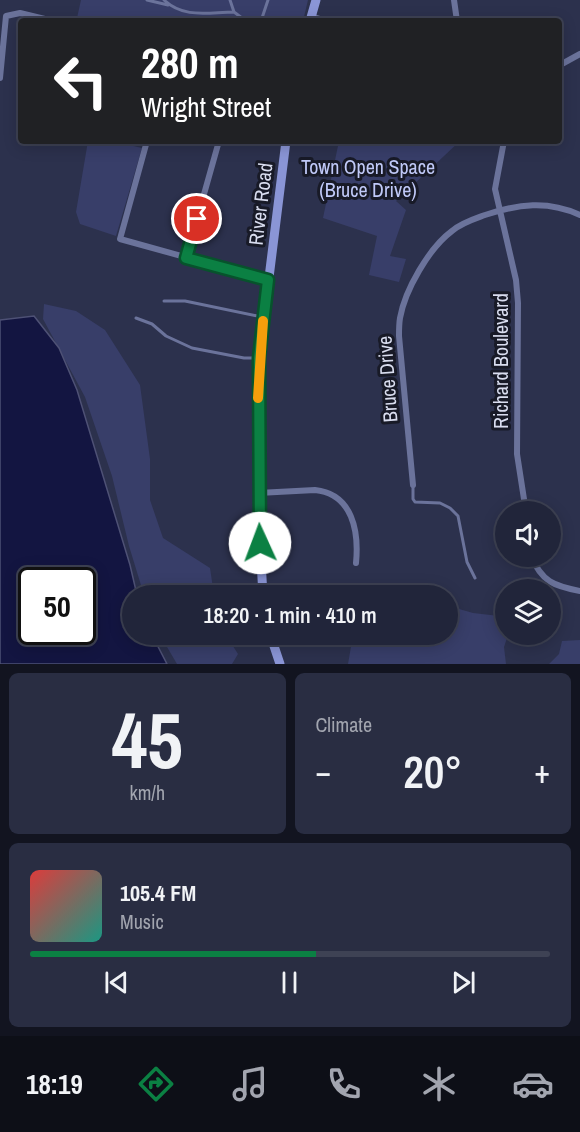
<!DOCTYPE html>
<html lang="en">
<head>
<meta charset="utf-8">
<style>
	:root { --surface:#21253a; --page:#292d42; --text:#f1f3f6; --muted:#a2a5af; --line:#3e4254; --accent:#0b8043 }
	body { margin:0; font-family:"Archivo Narrow",sans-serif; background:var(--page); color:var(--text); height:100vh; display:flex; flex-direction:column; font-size:22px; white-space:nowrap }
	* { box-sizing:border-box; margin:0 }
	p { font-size:20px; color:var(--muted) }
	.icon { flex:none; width:33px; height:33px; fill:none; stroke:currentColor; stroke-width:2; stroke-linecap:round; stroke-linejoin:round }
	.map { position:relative; height:664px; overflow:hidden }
	.details { display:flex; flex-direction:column; gap:9px; padding:9px; background:#121420; flex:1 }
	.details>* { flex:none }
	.top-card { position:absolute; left:18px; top:18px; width:544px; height:126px; border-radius:6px; box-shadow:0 3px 15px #0003,0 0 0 2px var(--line); background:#202124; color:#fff; overflow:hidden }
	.buttons { position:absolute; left:495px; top:501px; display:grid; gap:12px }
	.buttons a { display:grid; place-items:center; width:66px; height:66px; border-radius:50%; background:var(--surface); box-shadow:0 3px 15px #0003,0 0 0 2px var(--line); font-size:30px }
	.speed { position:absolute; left:18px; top:567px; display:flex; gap:12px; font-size:30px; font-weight:700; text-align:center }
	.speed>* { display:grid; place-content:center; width:78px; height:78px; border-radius:50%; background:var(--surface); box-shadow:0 3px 15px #0003,0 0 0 2px var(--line); line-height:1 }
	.speed .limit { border:3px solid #111; border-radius:9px; background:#fff; color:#111 }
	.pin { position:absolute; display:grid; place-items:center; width:51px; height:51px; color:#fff; margin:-26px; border:3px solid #fff; border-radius:50%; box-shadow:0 2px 6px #0007 }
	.me { position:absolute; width:66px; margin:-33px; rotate:358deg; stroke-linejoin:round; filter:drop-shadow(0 0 4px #0008) }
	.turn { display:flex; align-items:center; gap:21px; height:126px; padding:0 24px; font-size:27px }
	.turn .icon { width:78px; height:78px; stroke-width:2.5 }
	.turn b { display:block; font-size:42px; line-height:51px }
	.big { font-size:45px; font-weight:600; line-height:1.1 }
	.details .tile { flex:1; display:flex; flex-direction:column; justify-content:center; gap:9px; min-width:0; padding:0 21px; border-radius:9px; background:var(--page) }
	.details .dial { align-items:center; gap:0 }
	.dial b { font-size:78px; line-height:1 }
	.song { display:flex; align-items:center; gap:18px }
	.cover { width:72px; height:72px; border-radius:9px; background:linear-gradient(135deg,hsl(0 70% 55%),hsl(170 70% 35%)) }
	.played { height:6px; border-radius:3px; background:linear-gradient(90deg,var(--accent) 55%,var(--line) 55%) }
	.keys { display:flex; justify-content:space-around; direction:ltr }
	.heat { display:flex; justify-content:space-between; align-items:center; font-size:33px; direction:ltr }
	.details .tiles { flex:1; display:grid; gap:9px; grid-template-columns:1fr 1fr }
	.tile:last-child { grid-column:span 2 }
	.trip { position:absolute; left:122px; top:585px; width:336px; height:60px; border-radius:30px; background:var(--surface); box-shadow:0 3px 15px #0003,0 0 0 2px var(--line); font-weight:600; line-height:60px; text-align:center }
	.menu { display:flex; height:96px; justify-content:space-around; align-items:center; background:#0d0f17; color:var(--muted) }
	.menu .icon { width:42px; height:42px }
	.menu .active { color:var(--accent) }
	.menu b { font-size:27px; color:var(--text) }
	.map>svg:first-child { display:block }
	.green { fill:#383e69 }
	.water { fill:#131541; stroke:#4e5175; stroke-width:1.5; fill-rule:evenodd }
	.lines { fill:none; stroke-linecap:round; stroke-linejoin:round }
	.lane { stroke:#6b739b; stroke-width:3 }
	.street { stroke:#6b739b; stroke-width:6 }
	.secondary { stroke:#8a95d6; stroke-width:9 }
	.route-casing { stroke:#07532c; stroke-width:15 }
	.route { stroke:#0b8043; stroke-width:10 }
	.slow { stroke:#f59e0b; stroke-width:10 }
	.labels { text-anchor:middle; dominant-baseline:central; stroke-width:6; stroke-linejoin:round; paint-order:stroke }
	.park-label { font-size:20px; fill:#c0c9f8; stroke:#181a27 }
	.street-label { font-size:20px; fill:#d9ddef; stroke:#181a27 }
</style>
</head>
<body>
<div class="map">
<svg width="580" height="664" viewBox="0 0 580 664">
	<rect width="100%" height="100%" fill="#2c314d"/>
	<!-- green -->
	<path class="green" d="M81,0h227l-5,21h-216l-10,-3z
		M88,141h24l30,7 -26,88 -36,-12 -4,-12z
		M339,141h121l-64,60 10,9 -16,46 16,3 -7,23 -30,-7 8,-39 -54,-18z
		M44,304l32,7 29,19 35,55 10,74v41l13,38 47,30 4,27h-70l-15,-49 -17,-70 -27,-79 -42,-78z
		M452,607l21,6 26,3 6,9 1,9 2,1 -4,12 2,17h-158l5,-29 94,-1v-22z
		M160,635h66l12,19 -6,10h-55z
		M580,640v24h-31l10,-10 3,-13z"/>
	<!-- water -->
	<path class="water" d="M34,316l25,32 18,42 53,175 7,30 -5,1v38l20,1 15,29h-167v-344zM32,580h50v52h-50z"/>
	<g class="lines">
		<!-- lane -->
		<path class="lane" d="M147,0l21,5
			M164,0c20,19 45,12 70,12
			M230,0l4,12 12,9
			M261,21l7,-21
			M164,301h21l77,16
			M136,318l16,6 14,12 26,12 52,10h14
			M413,485v14l2,3 25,1 10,5 8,8 9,46 8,16"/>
		<!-- street -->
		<path class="street" d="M454,0l3,21
			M311,16l15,5
			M560,65l20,-11
			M0,78l6,-62 14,-3 33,8
			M147,141l-27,98 148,41
			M504,141l-9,48 21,91 2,23 -1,151 9,58
			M186,258l33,-117
			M413,485l-14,-149c0,-6 0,-12 1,-18 5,-28 29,-70 52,-87 9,-8 22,-12 33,-16 33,-11 63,-15 95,0
			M258,493l57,-3c38,4 44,42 41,73
			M531,556c11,26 23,30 49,35"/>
		<!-- secondary -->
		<path class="secondary" d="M310,21l6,-21
			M263,596l-4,-72v-166l27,-217
			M270,634l10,30"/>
	</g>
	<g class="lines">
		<defs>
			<path id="route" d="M197,219l-11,39 82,22 -9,78 1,185"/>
		</defs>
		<!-- route casing -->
		<use href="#route" class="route-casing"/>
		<!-- route -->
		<use href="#route" class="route"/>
		<!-- slow -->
		<path class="slow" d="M258,398l5,-77"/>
	</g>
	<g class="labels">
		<!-- park labels -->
		<g class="park-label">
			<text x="368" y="166">Town Open Space<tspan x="368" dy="23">(Bruce Drive)</tspan></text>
		</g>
		<!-- street labels -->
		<g class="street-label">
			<text transform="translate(260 204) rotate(-83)">River Road</text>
			<text transform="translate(500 361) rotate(-90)">Richard Boulevard</text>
			<text transform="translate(387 379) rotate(-94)">Bruce Drive</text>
		</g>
	</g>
</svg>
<div class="buttons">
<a><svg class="icon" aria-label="sound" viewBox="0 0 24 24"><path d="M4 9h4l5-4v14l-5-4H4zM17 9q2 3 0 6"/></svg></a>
<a><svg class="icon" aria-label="layers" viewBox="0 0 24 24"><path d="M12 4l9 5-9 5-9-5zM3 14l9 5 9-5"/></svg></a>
</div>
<div class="speed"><div class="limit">50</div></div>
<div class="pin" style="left:197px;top:219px;background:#d93025"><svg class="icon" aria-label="arrive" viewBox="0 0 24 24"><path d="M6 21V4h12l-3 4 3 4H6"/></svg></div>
<svg class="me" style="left:260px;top:543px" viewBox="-20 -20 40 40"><circle r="19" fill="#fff"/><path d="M0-13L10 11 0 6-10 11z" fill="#0b8043"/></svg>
<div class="trip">18:20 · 1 min · 410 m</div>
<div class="top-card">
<div class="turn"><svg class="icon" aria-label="left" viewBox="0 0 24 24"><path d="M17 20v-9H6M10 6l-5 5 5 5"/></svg><div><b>280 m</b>Wright Street</div></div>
</div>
</div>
<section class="details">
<div class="tiles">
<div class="tile dial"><b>45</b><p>km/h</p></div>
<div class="tile"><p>Climate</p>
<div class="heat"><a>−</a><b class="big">20°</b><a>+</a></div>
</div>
<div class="tile">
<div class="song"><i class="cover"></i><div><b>105.4 FM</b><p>Music</p></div></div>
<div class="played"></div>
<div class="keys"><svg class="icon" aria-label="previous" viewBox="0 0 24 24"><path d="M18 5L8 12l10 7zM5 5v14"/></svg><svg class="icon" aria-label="pause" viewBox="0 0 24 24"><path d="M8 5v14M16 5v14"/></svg><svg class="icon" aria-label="next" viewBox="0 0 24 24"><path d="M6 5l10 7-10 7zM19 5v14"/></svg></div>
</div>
</div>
</section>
<nav class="menu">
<b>18:19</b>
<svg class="icon active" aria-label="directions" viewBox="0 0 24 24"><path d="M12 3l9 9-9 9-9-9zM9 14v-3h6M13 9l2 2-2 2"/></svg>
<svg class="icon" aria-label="music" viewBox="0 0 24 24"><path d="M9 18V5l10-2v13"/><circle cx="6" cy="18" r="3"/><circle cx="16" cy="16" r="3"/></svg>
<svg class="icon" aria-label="phone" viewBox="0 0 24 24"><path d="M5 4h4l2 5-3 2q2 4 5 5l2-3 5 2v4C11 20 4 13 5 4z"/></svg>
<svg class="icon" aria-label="climate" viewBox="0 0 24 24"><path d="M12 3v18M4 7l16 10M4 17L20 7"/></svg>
<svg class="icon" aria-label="car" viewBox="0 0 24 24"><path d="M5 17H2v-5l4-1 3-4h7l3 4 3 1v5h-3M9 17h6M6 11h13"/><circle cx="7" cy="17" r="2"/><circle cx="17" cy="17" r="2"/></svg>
</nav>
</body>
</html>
